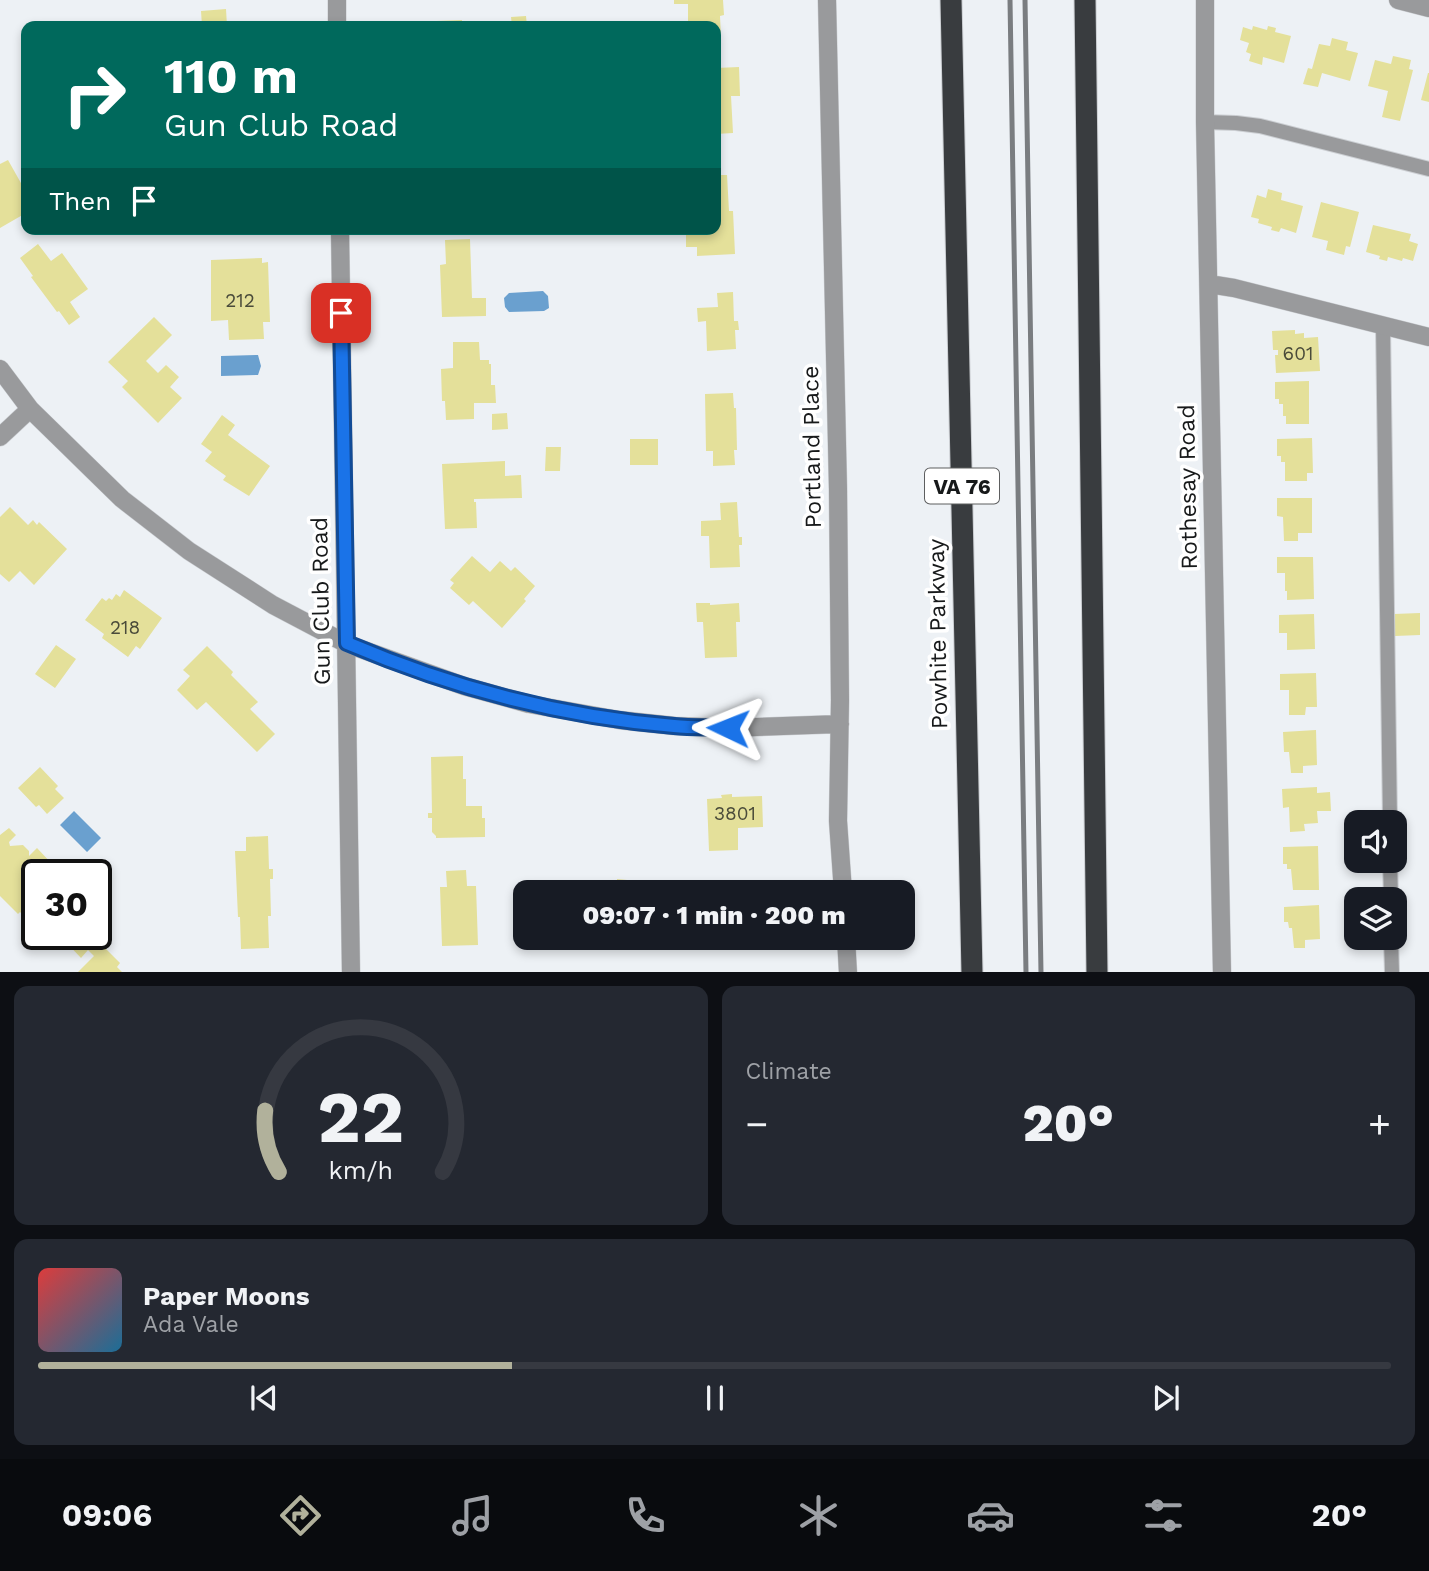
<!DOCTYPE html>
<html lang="en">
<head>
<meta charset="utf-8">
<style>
	:root { --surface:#171b24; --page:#242831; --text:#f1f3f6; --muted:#9ea1a6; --line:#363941; --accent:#b1b19b }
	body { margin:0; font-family:"Work Sans",sans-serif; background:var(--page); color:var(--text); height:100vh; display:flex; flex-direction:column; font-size:26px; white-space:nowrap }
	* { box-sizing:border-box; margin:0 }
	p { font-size:23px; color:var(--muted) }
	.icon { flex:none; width:38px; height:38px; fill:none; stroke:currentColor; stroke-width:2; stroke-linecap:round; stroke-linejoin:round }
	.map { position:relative; height:972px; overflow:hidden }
	.drawer { display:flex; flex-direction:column; gap:14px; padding:14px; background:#0d0f14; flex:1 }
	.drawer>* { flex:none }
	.top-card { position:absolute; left:21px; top:21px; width:700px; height:214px; border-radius:14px; box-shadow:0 4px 10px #0003; background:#00695c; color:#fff; overflow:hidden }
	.tools { position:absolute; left:1344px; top:810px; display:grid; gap:14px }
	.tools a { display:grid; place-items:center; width:63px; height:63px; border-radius:14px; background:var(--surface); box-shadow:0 4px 10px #0003; font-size:35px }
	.speed { position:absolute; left:21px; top:859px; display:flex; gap:14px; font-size:35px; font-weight:700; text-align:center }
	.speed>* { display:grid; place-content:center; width:91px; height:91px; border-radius:50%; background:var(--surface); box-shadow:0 4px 10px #0003; line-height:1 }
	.speed .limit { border:4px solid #111; border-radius:10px; background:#fff; color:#111 }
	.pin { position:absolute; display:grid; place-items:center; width:60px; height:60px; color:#fff; margin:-30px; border-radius:14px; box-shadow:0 4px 10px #0006 }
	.me { position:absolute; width:77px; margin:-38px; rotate:272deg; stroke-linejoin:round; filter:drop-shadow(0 0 5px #0008) }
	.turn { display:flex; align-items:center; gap:24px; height:147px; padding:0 28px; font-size:32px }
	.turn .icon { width:91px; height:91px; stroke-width:2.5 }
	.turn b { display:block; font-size:49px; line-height:60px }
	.then { display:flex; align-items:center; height:66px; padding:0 28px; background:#0003; gap:14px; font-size:26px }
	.big { font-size:52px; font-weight:800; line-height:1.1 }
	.drawer .widget { flex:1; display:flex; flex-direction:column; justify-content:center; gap:10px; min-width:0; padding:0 24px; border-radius:14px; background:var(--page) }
	.drawer .dial { align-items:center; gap:0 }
	.dial svg { height:182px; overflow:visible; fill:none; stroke:var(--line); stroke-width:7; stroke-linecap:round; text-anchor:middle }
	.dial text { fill:var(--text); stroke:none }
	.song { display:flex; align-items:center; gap:21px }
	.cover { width:84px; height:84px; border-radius:10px; background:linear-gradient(135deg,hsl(0 70% 55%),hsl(200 70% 35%)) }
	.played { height:7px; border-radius:4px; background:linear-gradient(90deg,var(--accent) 35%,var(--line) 35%) }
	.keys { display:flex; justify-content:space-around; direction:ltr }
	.heat { display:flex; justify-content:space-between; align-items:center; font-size:38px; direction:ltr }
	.drawer .tiles { flex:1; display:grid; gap:14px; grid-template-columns:1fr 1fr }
	.widget:last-child { grid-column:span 2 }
	.trip { position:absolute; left:513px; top:880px; width:402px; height:70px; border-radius:14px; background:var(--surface); box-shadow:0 4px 10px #0003; font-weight:800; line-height:70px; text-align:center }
	.menu { display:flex; height:112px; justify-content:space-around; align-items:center; background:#090b0e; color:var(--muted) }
	.menu .icon { width:49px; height:49px }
	.menu .selected { color:var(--accent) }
	.menu b { font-size:32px; color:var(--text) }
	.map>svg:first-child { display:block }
	.water { fill:#6aa0cf }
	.building { fill:#e4e09a }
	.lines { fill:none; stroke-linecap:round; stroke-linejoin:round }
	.service-casing { stroke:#cbced2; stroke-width:16 }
	.minor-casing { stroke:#cbced2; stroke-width:19 }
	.motorway-casing { stroke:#cbced2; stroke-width:23 }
	.service { stroke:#999a9c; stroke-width:14 }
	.minor { stroke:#999a9c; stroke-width:18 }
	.motorway { stroke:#393c3f; stroke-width:21 }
	.rail { stroke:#7a7d80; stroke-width:5 }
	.route-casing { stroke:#114b97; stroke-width:18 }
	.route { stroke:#1a73e8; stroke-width:12 }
	.labels { text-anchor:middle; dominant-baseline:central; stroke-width:7; stroke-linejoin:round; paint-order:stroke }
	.number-label { font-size:19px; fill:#4a4b3a }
	.shield { fill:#fff; stroke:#5d5e5f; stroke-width:2 }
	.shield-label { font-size:21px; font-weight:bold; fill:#17191a }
	.street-label { font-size:23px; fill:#17191a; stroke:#fff }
</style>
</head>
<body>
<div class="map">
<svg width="1429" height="973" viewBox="0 0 1429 973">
	<rect width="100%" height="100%" fill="#edf1f5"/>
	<!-- water -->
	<path class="water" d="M543,291l5,5 1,12 -5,3 -35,1 -4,-5 -1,-9 5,-5z
		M258,355l3,11 -3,9 -37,1v-20z
		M74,811l27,27 -14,14 -27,-27z"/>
	<!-- building -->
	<path class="building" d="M674,0h49l1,15 -4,1 1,20h-5v-10h-28v-22h-14z
		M226,9l1,17h-25l-1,-15z
		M526,16l1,10h-15l-1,-9z
		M462,20v6h-26v-5z
		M1253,26l14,4 1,-4 8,2 -1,4 16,4 -7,27 -21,-6 -1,8 -13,-4 2,-7 -5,-2 3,-9 -9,-3 3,-13 9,3z
		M1332,38l16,4 -2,8 12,3 -8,28 -28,-8 -4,14 -15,-3 5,-16 4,1 7,-25 11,2z
		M1393,56l18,4 -2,9 4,1 -13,51 -18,-4 6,-26 -20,-5 7,-26 16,4z
		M739,67l1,29h-9l2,37 -17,1v-66z
		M1428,73h1v29l-8,-2z
		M8,160l18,32v21l-26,15v-64z
		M716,175h11l2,36h4l2,43 -38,2v-9h-11v-18h30z
		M1268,189l14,4 -1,7 22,6 -7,27 -15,-5 -2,4 -8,-2 1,-3 -14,-4 1,-4 -8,-2 6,-22 9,3z
		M1321,202l38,10 -9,35 -4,-1 -2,9 -18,-5 2,-9 -16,-4z
		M1373,225l38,9 -2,7 9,3 -5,17 -10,-3 -1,3 -14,-4 -1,4 -8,-2 1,-3 -14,-4z
		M470,239l2,59h14v18l-44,1 -2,-52 6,-1 -1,-24z
		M38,244l13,17 11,-8 26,36 -18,13 10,15 -11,8 -10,-14 -2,1 -26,-35 2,-1 -13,-18z
		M262,258v5l6,-1 2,60h-7l1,17 -35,1 -1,-20 -17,1v-61z
		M733,292l1,29h4l1,9h-4l1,19 -29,2 -1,-30 -8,1 -1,-14 21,-1 -1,-14z
		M154,317l18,18 -26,26 12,12 8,-8 13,12 -9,10 12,11 -24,25 -36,-36 6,-6 -20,-19z
		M1295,330v4l9,-1v5l14,-1 2,34 -44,2 -1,-18h3v-5h-5l-1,-19z
		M453,342h26l1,18h9v4h2v21h4l1,18h-22v16l-28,1 -1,-19h-3l-1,-32 12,-1z
		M1309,381v43h-23v-8h-3v-12h-4v-5h-4v-17z
		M733,393l1,15h2l1,42h-3l1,15 -22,1v-15h-7l-1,-57z
		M507,413l1,16 -16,1v-16z
		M222,415l13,10 -7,10 42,31 -21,30 -26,-16 3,-4 -21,-15 7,-9 -11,-8z
		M1312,438l1,35h-6v8h-22v-19h-4v-6h-4v-17z
		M630,439h28v26h-28z
		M546,447h15l-1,24h-15z
		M505,461v15l16,-1 1,23 -48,1v3h2l1,26 -32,1 -3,-65z
		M1277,498h35v35h-14v8h-14l-1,-24 -6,-1z
		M737,502l2,35h3v8h-3l1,22 -30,1 -1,-32h-8v-15l20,-1 -1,-17z
		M10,507l18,18 5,-5 4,5 2,-3 28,27 -33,36 -14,-14 -11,11 -9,-8v-57z
		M472,556l18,16 10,-11 11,10 4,-4 20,19 -11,13 2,2 -24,27 -29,-27 -4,4 -19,-17 4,-5 -4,-3z
		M1277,557h36l1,42 -27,1v-9h-2v-18h-8z
		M124,590l38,28 -22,31 -4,-3 -8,11 -26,-19 2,-4 -19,-14 17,-22 4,3 3,-3 3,2 4,-6 4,3z
		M696,603h14v2l29,-2 1,19h-4l1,35 -32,1 -2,-36h-6z
		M1420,613v22l-25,1 -1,-22z
		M1314,614l1,35 -28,1v-17h-8v-18z
		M56,645l20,14 -21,29 -20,-14z
		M207,646l26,26 -2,3 27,27 -8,7 25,25 -18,18 -51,-50 -9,8 -20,-20 13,-14 -7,-6z
		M1316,673l1,34h-11l-1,8h-16v-25h-9v-16z
		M1316,730l1,35 -14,1v7h-12l-2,-21h-5l-1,-20z
		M463,756v23h3v27h16v12h3v19l-49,1v-2l-4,-4v-14h-4v-5h4l-1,-56z
		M40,767l18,19 -3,3 9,9 -17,16 -8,-9 -3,2 -18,-19z
		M1317,787v6l13,-1 1,19h-14l1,12 -14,1 1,7 -15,1 -1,-25 -6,1 -1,-19z
		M732,794v3l30,-1 1,31 -25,1v22l-29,1 -2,-52 15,-1 -1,-3z
		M9,828l7,7 -7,7 1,4 13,-1 6,6v5l8,-8 16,17 -3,2 8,8h-21v41l-7,6 -10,-10 -2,2 -18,-18v-61z
		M268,836l1,33h4v10h-3l1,37h-3l1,32 -28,1 -1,-32h-2l-3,-66h11v-14z
		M1318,846l1,44h-26l-2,-21h-4v-5h-4v-17z
		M466,870l1,16h9l2,59 -36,1 -2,-59h7l-1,-16z
		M617,879l30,3v-2l28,5 -1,7h-71l2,-10 12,1z
		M1319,905l1,34 -15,1v8h-11l-2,-20h-3l-1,-6h-4v-15z
		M68,934h23l29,29 -3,4 6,6h-46l17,-17 -6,-6 -7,8 -18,-19z
		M637,938h39v5l-17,-2 -1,7 -22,-3z"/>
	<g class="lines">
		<defs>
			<path id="service" d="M1205,122l31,1 24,3 169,43
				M1383,326l7,496
				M1390,861l1,39
				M1391,938l1,35"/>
			<path id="minor" d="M337,0v26
				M827,0l11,489 2,211 -2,121 5,71
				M1205,0v122l17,851
				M1398,0l31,8
				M340,229l11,744
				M1209,284l25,4 195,49
				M0,369l30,40 92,90 67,52 84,54 74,39 117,42 65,18 90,16 56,6 53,2 112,-4
				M0,437l30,-28
				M846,938l2,35"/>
			<path id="motorway" d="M951,0l21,973
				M1085,0l12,973"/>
		</defs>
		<!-- service casing -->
		<use href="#service" class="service-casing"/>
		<!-- minor casing -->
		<use href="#minor" class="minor-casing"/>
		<!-- motorway casing -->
		<use href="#motorway" class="motorway-casing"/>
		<!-- service -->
		<use href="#service" class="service"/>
		<!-- minor -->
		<use href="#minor" class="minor"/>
		<!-- motorway -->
		<use href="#motorway" class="motorway"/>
		<!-- rail -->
		<path class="rail" d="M1010,0l16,973
			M1025,0l16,973"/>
	</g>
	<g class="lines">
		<defs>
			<path id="route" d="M341,313l6,330c103,44 215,74 327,83 18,2 36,1 54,2"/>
		</defs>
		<!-- route casing -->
		<use href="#route" class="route-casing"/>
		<!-- route -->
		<use href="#route" class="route"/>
	</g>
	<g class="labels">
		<!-- number labels -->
		<g class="number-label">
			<text x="240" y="300">212</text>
			<text x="1298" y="353">601</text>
			<text x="125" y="627">218</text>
			<text x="735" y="813">3801</text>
		</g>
		<!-- shield labels -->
		<rect class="shield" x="925" y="468.5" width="74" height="35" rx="5"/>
		<g class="shield-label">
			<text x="962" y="486">VA 76</text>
		</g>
		<!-- street labels -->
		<g class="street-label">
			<text transform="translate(812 447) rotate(-91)">Portland Place</text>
			<text transform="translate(1188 487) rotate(-91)">Rothesay Road</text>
			<text transform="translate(321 601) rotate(-91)">Gun Club Road</text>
			<text transform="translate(938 634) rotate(-91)">Powhite Parkway</text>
		</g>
	</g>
</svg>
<div class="tools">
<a><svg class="icon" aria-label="sound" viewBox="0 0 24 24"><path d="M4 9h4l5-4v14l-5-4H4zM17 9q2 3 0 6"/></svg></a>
<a><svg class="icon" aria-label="layers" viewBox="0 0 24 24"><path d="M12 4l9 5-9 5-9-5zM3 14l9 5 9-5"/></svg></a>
</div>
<div class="speed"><div class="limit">30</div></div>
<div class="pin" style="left:341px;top:313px;background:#d93025"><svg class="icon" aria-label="arrive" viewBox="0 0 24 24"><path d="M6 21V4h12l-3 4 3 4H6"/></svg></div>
<svg class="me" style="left:728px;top:728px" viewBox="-20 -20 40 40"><path d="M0-17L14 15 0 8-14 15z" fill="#1a73e8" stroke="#fff" stroke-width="4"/></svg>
<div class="trip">09:07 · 1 min · 200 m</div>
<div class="top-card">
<div class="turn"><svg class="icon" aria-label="right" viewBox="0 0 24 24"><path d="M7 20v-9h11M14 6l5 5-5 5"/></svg><div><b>110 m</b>Gun Club Road</div></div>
<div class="then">Then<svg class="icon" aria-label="arrive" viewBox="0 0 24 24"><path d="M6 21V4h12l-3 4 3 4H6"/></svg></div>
</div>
</div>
<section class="drawer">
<div class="tiles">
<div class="widget dial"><svg viewBox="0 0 100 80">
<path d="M14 69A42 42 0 1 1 86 69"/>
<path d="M14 69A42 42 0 0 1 8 42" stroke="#b1b19b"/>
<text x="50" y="56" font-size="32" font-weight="700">22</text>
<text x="50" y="72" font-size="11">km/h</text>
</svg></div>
<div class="widget"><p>Climate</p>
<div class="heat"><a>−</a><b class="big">20°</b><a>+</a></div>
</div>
<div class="widget">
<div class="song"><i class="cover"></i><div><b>Paper Moons</b><p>Ada Vale</p></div></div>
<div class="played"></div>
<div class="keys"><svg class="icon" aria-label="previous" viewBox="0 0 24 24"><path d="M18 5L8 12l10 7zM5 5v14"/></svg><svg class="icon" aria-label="pause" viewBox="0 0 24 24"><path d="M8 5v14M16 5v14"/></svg><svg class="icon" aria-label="next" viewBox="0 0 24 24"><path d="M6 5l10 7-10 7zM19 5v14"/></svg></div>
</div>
</div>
</section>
<nav class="menu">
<b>09:06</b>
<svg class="icon selected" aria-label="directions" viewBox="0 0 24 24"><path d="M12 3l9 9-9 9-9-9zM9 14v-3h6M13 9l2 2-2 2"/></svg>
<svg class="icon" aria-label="music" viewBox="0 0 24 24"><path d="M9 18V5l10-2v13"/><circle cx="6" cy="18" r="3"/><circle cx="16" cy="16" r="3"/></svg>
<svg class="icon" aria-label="phone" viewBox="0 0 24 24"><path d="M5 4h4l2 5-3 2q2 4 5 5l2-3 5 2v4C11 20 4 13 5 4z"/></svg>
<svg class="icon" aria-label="climate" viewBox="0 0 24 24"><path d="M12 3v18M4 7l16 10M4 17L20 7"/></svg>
<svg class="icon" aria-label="car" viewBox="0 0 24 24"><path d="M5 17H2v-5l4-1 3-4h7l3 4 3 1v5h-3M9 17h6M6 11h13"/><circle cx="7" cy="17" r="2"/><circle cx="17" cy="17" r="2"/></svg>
<svg class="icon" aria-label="filters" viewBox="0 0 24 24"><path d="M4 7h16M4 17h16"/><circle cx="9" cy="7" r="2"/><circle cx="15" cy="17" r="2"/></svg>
<b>20°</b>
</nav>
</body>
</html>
